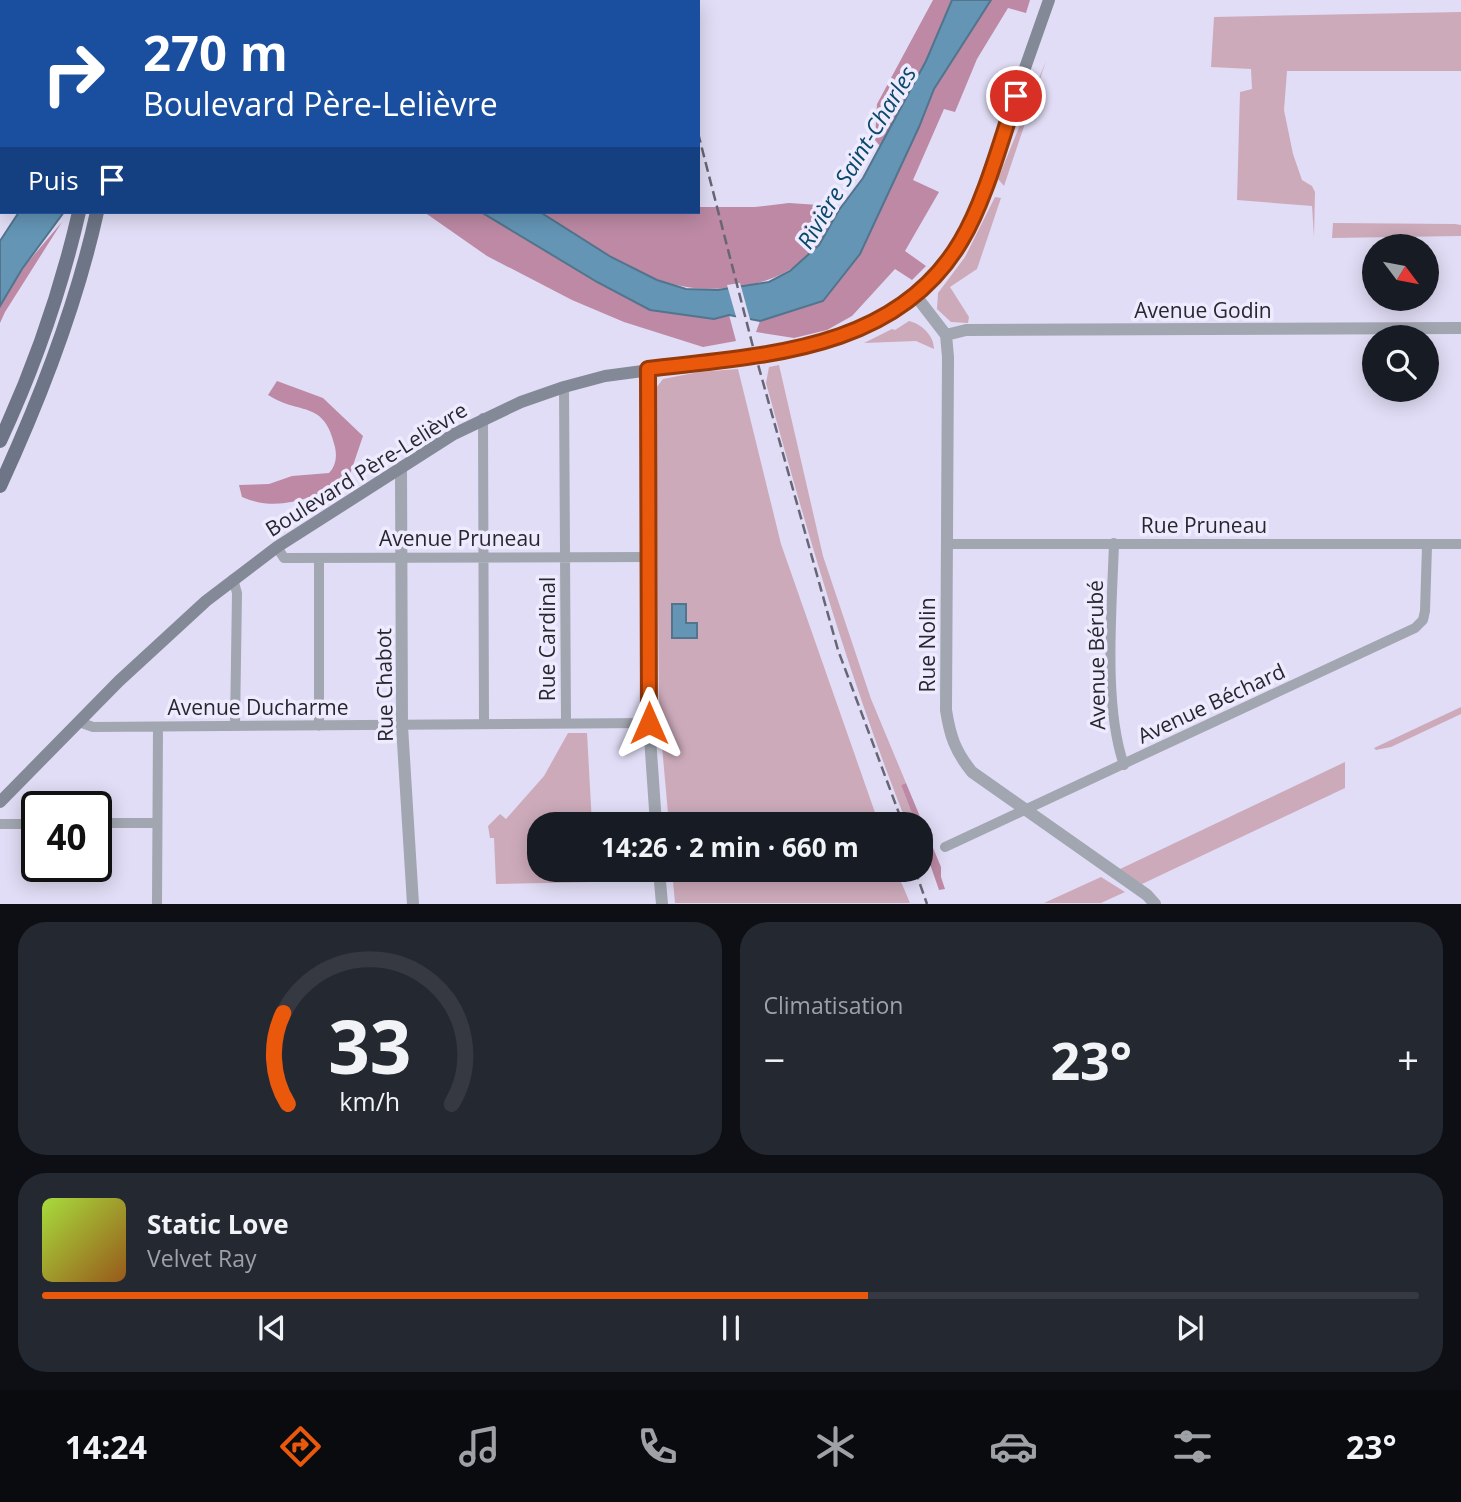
<!DOCTYPE html>
<html lang="fr">
<head>
<meta charset="utf-8">
<style>
	:root { --surface:#171b24; --page:#242831; --text:#f1f3f6; --muted:#9ea1a6; --line:#363941; --accent:#ea580c }
	body { margin:0; font-family:"Open Sans",sans-serif; background:var(--page); color:var(--text); height:100vh; display:flex; flex-direction:column; font-size:26px; white-space:nowrap }
	* { box-sizing:border-box; margin:0 }
	p { font-size:23px; color:var(--muted) }
	.icon { flex:none; width:38px; height:38px; fill:none; stroke:currentColor; stroke-width:2; stroke-linecap:round; stroke-linejoin:round }
	.map { position:relative; height:904px; overflow:hidden }
	.details { display:flex; flex-direction:column; gap:18px; padding:18px; background:#0d0f14; flex:1 }
	.details>* { flex:none }
	.guide { position:absolute; left:0px; top:0px; width:700px; height:214px; box-shadow:0 4px 18px #0003; background:#1a4fa0; color:#fff; overflow:hidden }
	.needle { width:46px; rotate:122deg }
	.fabs { position:absolute; left:1362px; top:234px; display:grid; gap:14px }
	.fabs a { display:grid; place-items:center; width:77px; height:77px; border-radius:50%; background:var(--surface); box-shadow:0 4px 18px #0003; font-size:35px }
	.speed { position:absolute; left:21px; top:791px; display:flex; gap:14px; font-size:35px; font-weight:700; text-align:center }
	.speed>* { display:grid; place-content:center; width:91px; height:91px; border-radius:50%; background:var(--surface); box-shadow:0 4px 18px #0003; line-height:1 }
	.speed .limit { border:4px solid #111; border-radius:10px; background:#fff; color:#111 }
	.pin { position:absolute; display:grid; place-items:center; width:60px; height:60px; color:#fff; margin:-30px; border:4px solid #fff; border-radius:50%; box-shadow:0 2px 7px #0007 }
	.me { position:absolute; width:77px; margin:-38px; rotate:0deg; stroke-linejoin:round; filter:drop-shadow(0 0 5px #0008) }
	.turn { display:flex; align-items:center; gap:24px; height:147px; padding:0 28px; font-size:32px }
	.turn .icon { width:91px; height:91px; stroke-width:2.5 }
	.turn b { display:block; font-size:49px; line-height:60px }
	.then { display:flex; align-items:center; height:66px; padding:0 28px; background:#0003; gap:14px; font-size:26px }
	.big { font-size:52px; font-weight:700; line-height:1.1 }
	.details .tile { flex:1; display:flex; flex-direction:column; justify-content:center; gap:10px; min-width:0; padding:0 24px; border-radius:28px; background:var(--page) }
	.details .dial { align-items:center; gap:0 }
	.dial svg { height:182px; overflow:visible; fill:none; stroke:var(--line); stroke-width:7; stroke-linecap:round; text-anchor:middle }
	.dial text { fill:var(--text); stroke:none }
	.song { display:flex; align-items:center; gap:21px }
	.cover { width:84px; height:84px; border-radius:10px; background:linear-gradient(135deg,hsl(80 70% 55%),hsl(30 70% 35%)) }
	.played { height:7px; border-radius:4px; background:linear-gradient(90deg,var(--accent) 60%,var(--line) 60%) }
	.keys { display:flex; justify-content:space-around; direction:ltr }
	.heat { display:flex; justify-content:space-between; align-items:center; font-size:38px; direction:ltr }
	.details .tiles { flex:1; display:grid; gap:18px; grid-template-columns:1fr 1fr }
	.tile:last-child { grid-column:span 2 }
	.trip { position:absolute; left:527px; top:812px; width:406px; height:70px; border-radius:28px; background:var(--surface); box-shadow:0 4px 18px #0003; font-weight:700; line-height:70px; text-align:center }
	.tabs { display:flex; height:112px; justify-content:space-around; align-items:center; background:#090b0e; color:var(--muted) }
	.tabs .icon { width:49px; height:49px }
	.tabs .selected { color:var(--accent) }
	.tabs b { font-size:32px; color:var(--text) }
	.map>svg:first-child { display:block }
	.green { fill:#ccaaba }
	.forest { fill:#bd89a4 }
	.water { fill:#6495b5; stroke:#52748d; stroke-width:2 }
	.pier { fill:#e1ddf6 }
	.lines { fill:none; stroke-linecap:round; stroke-linejoin:round }
	.minor { stroke:#a1a6b0; stroke-width:10 }
	.tertiary { stroke:#a1a6b0; stroke-width:12 }
	.secondary { stroke:#838997; stroke-width:12 }
	.primary { stroke:#6d7586; stroke-width:14 }
	.rail { stroke:#686574; stroke-width:2.5; stroke-dasharray:10 5; stroke-linecap:butt }
	.route-casing { stroke:#983908; stroke-width:18 }
	.route { stroke:#ea580c; stroke-width:12 }
	.labels { text-anchor:middle; dominant-baseline:central; stroke-width:7; stroke-linejoin:round; paint-order:stroke }
	.street-label { font-size:21px; fill:#282730; stroke:#eeebff }
	.water-label { font-size:23px; font-style:italic; fill:#094869; stroke:#eeebff }
</style>
</head>
<body>
<div class="map">
<svg width="1461" height="904" viewBox="0 0 1461 904">
	<rect width="100%" height="100%" fill="#e1ddf6"/>
	<!-- green -->
	<path class="green" d="M138,0h509l1,2h-510z
		M1461,12v59h-174l-3,39 9,44 9,26 10,6 3,6 -1,45 -2,-31 -75,-6 3,-108 12,-3 -1,-20 -40,-2 3,-50z
		M1046,61l-42,125 -6,-7z
		M995,197l6,1 -24,71 -27,18 19,30 -1,6 -17,-1 -14,-13 1,-16 27,-36z
		M1333,223l122,1 6,1v11l-129,2z
		M909,321c13,3 25,15 25,28l-18,-8 -52,2 28,-14 3,1z
		M779,365l44,191 48,143 35,84 -5,2 15,39h-9c-57,-144 -100,-292 -141,-441l3,-16z
		M738,369l43,175 98,280h-210l-10,-111 -3,-325 7,-9 36,-7z
		M1461,707v7l-70,33 -15,3 -2,-2z
		M568,733h19l5,91h-53v46h56v12l-99,2 -2,-46h-4l-2,-12 12,-12 6,5 38,-43z
		M1345,762v26l-203,96 -24,-14z
		M672,870h224l14,33h-235z
		M1101,877l24,15 -24,11h-57z"/>
	<!-- forest -->
	<path class="forest" d="M933,0h19l-26,61 -46,85 -5,-6 2,-36z
		M991,0h39l-4,13 -18,-5 -31,51 -22,53 -11,-3 -31,71 26,12 -34,59 21,15 -14,14 -17,-11 -43,47 -25,14 -33,8 -38,-6 4,-11 63,-21 73,-126 23,-47 15,-38z
		M789,203l30,2 20,5c-6,12 -12,27 -21,37 -23,23 -43,33 -74,39 -66,11 -105,-11 -160,-45 -15,-10 -31,-18 -44,-29h158v-5h57z
		M424,212h57l116,70 53,28 67,8 12,-3 7,26 -33,6 -79,-25 -52,-22 -85,-44z
		M62,222l-57,90 -5,11v-17l22,-37z
		M277,381l46,17 40,38 -16,47c-35,14 -68,30 -105,14l-3,-12 30,-1 23,-8 37,-3c7,-7 8,-17 6,-26 -11,-48 -34,-31 -67,-52z
		M906,783l35,84v10l4,12 -6,1 -18,-52 -1,-14h-4l-15,-39z"/>
	<!-- water -->
	<path class="water" d="M952,0h39l-57,89 -15,38 -59,127 -37,47 -63,20 -31,-6 -15,4 -64,-9 -53,-28 -116,-70h59l71,45 46,23 29,9 32,1 51,-8 21,-11 29,-26 20,-35 24,-32 63,-117z
		M19,212h45l-42,57 -22,37v-65z
		M672,604h14v19h11v15h-25z"/>
	<!-- pier -->
	<path class="pier" d="M740,283l11,40 -14,-3 -10,-35z"/>
	<g class="lines">
		<!-- minor -->
		<path class="minor" d="M564,387l2,336
			M483,418l1,306
			M1114,543c-2,65 -11,162 10,222
			M946,544h515
			M277,547l7,11 365,-1
			M233,579l4,14 -2,133
			M79,722l14,5 556,-4
			M319,726v-168
			M96,823h61
			M0,824h37
			M945,847l470,-219 8,-8 2,-9 2,-65
			M157,904l1,-177"/>
		<!-- tertiary -->
		<path class="tertiary" d="M916,296l30,39 2,22 -2,353c4,26 9,41 26,62l175,123 8,9
			M946,335l20,-5 495,-2
			M648,369l1,354 7,101
			M401,467l1,259 11,178
			M659,870l3,34"/>
		<!-- secondary -->
		<path class="secondary" d="M0,29h2
			M0,41h2
			M0,802l119,-121 87,-80 71,-54 177,-113 67,-32 43,-15 41,-11 151,-20 63,-12 54,-22 43,-26 31,-34 23,-38 79,-224"/>
		<!-- primary -->
		<path class="primary" d="M89,2l2,-2
			M112,2v-2
			M130,2v-2
			M0,441c34,-73 61,-151 79,-229
			M0,486c41,-89 76,-179 97,-274"/>
		<!-- rail -->
		<path class="rail" d="M665,0v2
			M698,133l54,210 86,307 65,174
			M915,870l12,34"/>
	</g>
	<g class="lines">
		<defs>
			<path id="route" d="M649,723l-1,-354c114,-14 248,-17 313,-128 24,-40 40,-101 55,-145"/>
		</defs>
		<!-- route casing -->
		<use href="#route" class="route-casing"/>
		<!-- route -->
		<use href="#route" class="route"/>
	</g>
	<g class="labels">
		<!-- street labels -->
		<g class="street-label">
			<text x="1203" y="310">Avenue Godin</text>
			<text transform="translate(366 469) rotate(-32)">Boulevard Père-Lelièvre</text>
			<text x="1204" y="525">Rue Pruneau</text>
			<text x="460" y="538">Avenue Pruneau</text>
			<text transform="translate(547 639) rotate(-90)">Rue Cardinal</text>
			<text transform="translate(927 645) rotate(-90)">Rue Nolin</text>
			<text transform="translate(1096 655) rotate(-91)">Avenue Bérubé</text>
			<text transform="translate(384 685) rotate(-91)">Rue Chabot</text>
			<text transform="translate(1211 703) rotate(-25)">Avenue Béchard</text>
			<text x="258" y="707">Avenue Ducharme</text>
		</g>
		<!-- water labels -->
		<g class="water-label">
			<text transform="translate(856 157) rotate(-59)">Rivière Saint-Charles</text>
		</g>
	</g>
</svg>
<div class="fabs">
<a><svg class="needle" viewBox="-14 -14 28 28"><path d="M0-13l5 13h-10z" fill="#e53935"/><path d="M0 13l5-13h-10z" fill="#9ea1a6"/></svg></a>
<a><svg class="icon" aria-label="search" viewBox="0 0 24 24"><circle cx="10" cy="10" r="6"/><path d="M15 15l6 6"/></svg></a>
</div>
<div class="speed"><div class="limit">40</div></div>
<div class="pin" style="left:1016px;top:96px;background:#d93025"><svg class="icon" aria-label="arrive" viewBox="0 0 24 24"><path d="M6 21V4h12l-3 4 3 4H6"/></svg></div>
<svg class="me" style="left:649px;top:723px" viewBox="-20 -20 40 40"><path d="M0-17L14 15 0 8-14 15z" fill="#ea580c" stroke="#fff" stroke-width="4"/></svg>
<div class="trip">14:26 · 2 min · 660 m</div>
<div class="guide">
<div class="turn"><svg class="icon" aria-label="right" viewBox="0 0 24 24"><path d="M7 20v-9h11M14 6l5 5-5 5"/></svg><div><b>270 m</b>Boulevard Père-Lelièvre</div></div>
<div class="then">Puis<svg class="icon" aria-label="arrive" viewBox="0 0 24 24"><path d="M6 21V4h12l-3 4 3 4H6"/></svg></div>
</div>
</div>
<section class="details">
<div class="tiles">
<div class="tile dial"><svg viewBox="0 0 100 80">
<path d="M14 69A42 42 0 1 1 86 69"/>
<path d="M14 69A42 42 0 0 1 12 29" stroke="#ea580c"/>
<text x="50" y="56" font-size="32" font-weight="700">33</text>
<text x="50" y="72" font-size="11">km/h</text>
</svg></div>
<div class="tile"><p>Climatisation</p>
<div class="heat"><a>−</a><b class="big">23°</b><a>+</a></div>
</div>
<div class="tile">
<div class="song"><i class="cover"></i><div><b>Static Love</b><p>Velvet Ray</p></div></div>
<div class="played"></div>
<div class="keys"><svg class="icon" aria-label="previous" viewBox="0 0 24 24"><path d="M18 5L8 12l10 7zM5 5v14"/></svg><svg class="icon" aria-label="pause" viewBox="0 0 24 24"><path d="M8 5v14M16 5v14"/></svg><svg class="icon" aria-label="next" viewBox="0 0 24 24"><path d="M6 5l10 7-10 7zM19 5v14"/></svg></div>
</div>
</div>
</section>
<nav class="tabs">
<b>14:24</b>
<svg class="icon selected" aria-label="directions" viewBox="0 0 24 24"><path d="M12 3l9 9-9 9-9-9zM9 14v-3h6M13 9l2 2-2 2"/></svg>
<svg class="icon" aria-label="music" viewBox="0 0 24 24"><path d="M9 18V5l10-2v13"/><circle cx="6" cy="18" r="3"/><circle cx="16" cy="16" r="3"/></svg>
<svg class="icon" aria-label="phone" viewBox="0 0 24 24"><path d="M5 4h4l2 5-3 2q2 4 5 5l2-3 5 2v4C11 20 4 13 5 4z"/></svg>
<svg class="icon" aria-label="climate" viewBox="0 0 24 24"><path d="M12 3v18M4 7l16 10M4 17L20 7"/></svg>
<svg class="icon" aria-label="car" viewBox="0 0 24 24"><path d="M5 17H2v-5l4-1 3-4h7l3 4 3 1v5h-3M9 17h6M6 11h13"/><circle cx="7" cy="17" r="2"/><circle cx="17" cy="17" r="2"/></svg>
<svg class="icon" aria-label="filters" viewBox="0 0 24 24"><path d="M4 7h16M4 17h16"/><circle cx="9" cy="7" r="2"/><circle cx="15" cy="17" r="2"/></svg>
<b>23°</b>
</nav>
</body>
</html>
